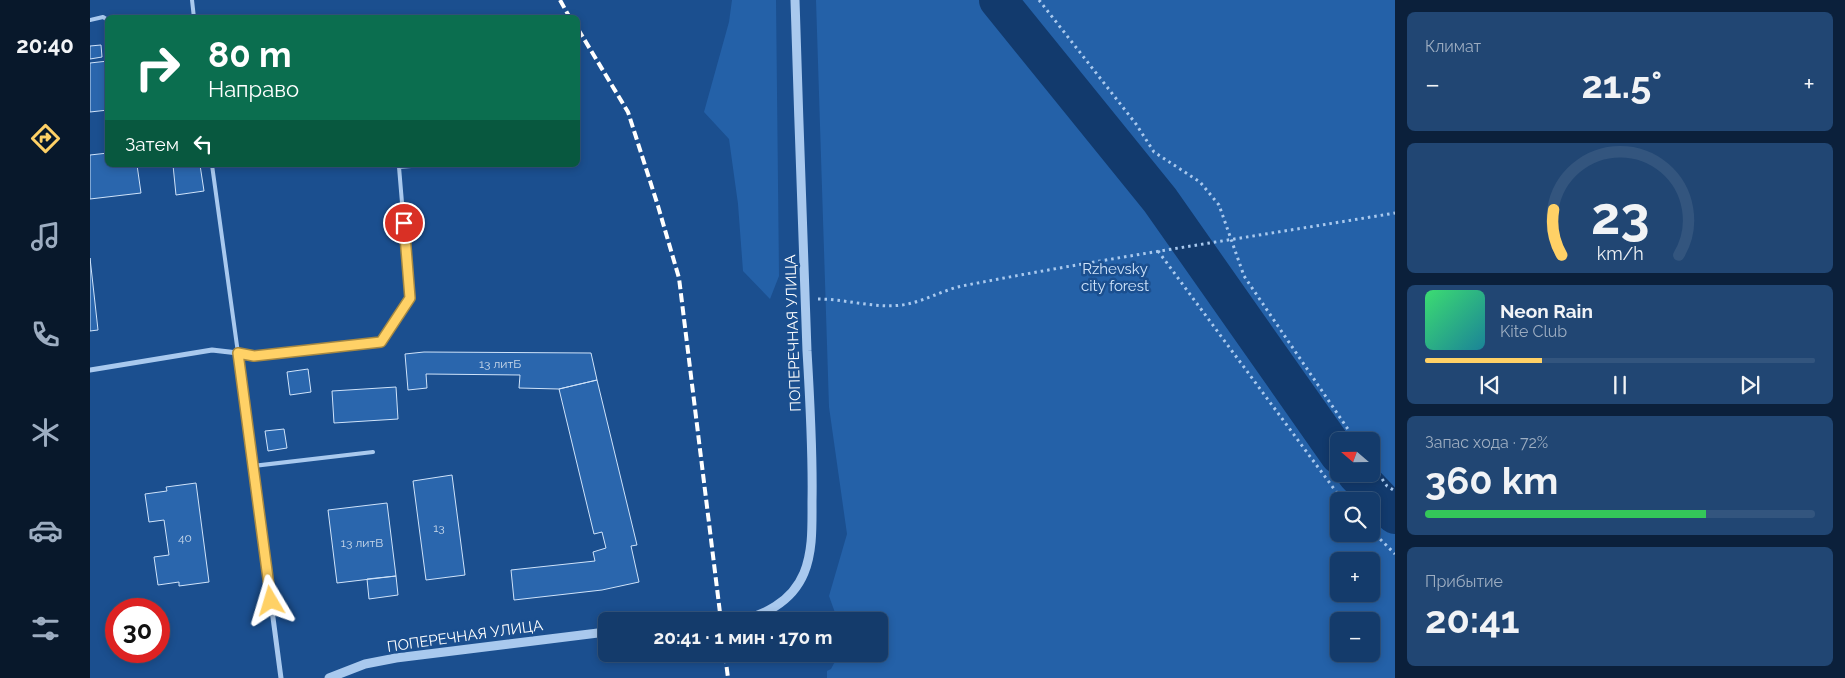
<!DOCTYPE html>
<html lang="ru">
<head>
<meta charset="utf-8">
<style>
	:root { --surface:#143b6b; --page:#214673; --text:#f1f3f6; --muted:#9dadc1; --line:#33557e; --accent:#ffd166 }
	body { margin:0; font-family:Raleway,sans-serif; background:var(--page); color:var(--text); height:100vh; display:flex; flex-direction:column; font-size:19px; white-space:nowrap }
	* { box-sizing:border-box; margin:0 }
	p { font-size:16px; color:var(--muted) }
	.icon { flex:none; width:28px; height:28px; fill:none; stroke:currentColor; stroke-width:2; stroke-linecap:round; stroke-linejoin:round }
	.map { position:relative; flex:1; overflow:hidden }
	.sheet { display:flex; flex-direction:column; gap:12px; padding:12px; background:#0b203b; width:450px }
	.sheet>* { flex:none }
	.banner { position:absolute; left:15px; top:15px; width:475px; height:152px; border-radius:8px; box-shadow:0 2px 8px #0003,0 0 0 1px var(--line); background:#0b6e4f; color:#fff; overflow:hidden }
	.needle { width:32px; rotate:290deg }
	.tools { position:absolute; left:1240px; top:432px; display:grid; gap:10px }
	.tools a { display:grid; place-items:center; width:50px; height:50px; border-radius:8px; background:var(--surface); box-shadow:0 2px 8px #0003,0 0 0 1px var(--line); font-size:25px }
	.speed { position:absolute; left:15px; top:598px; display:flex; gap:10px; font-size:25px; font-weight:700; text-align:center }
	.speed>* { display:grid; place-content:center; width:65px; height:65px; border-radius:50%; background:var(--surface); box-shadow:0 2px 8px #0003,0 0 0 1px var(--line); line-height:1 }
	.speed .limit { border:8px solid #d22; background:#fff; color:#111 }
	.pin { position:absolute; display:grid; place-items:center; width:42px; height:42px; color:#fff; margin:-21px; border:2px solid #fff; border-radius:50%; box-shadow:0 1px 5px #0007 }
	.me { position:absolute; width:55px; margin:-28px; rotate:353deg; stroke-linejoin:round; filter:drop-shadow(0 0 4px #0008) }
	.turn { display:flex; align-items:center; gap:18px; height:105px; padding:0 20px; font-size:22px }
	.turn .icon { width:65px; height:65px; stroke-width:2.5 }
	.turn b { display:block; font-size:35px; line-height:42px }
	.then { display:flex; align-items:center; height:48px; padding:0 20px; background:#0003; gap:10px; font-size:19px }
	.big { font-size:38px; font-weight:700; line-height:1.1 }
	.sheet .widget { flex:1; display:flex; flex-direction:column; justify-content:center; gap:8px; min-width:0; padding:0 18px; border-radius:8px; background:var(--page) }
	.sheet .dial { align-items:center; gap:0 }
	.dial svg { height:130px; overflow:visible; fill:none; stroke:var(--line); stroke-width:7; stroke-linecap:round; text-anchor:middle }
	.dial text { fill:var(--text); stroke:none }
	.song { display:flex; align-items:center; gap:15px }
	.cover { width:60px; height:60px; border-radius:8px; background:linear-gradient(135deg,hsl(140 70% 55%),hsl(190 70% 35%)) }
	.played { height:5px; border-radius:2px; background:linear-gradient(90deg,var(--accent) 30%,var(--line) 30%) }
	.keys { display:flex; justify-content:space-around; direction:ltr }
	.heat { display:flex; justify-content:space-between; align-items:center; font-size:28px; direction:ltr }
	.charge { height:8px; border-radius:4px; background:linear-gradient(90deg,#34c759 72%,var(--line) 0) }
	.trip { position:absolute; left:508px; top:612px; width:290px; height:50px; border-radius:8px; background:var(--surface); box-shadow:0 2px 8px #0003,0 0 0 1px var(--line); font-weight:700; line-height:50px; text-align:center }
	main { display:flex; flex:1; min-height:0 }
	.tab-bar { display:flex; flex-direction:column; width:90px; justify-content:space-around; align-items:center; background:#08182b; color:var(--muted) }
	.tab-bar .icon { width:35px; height:35px }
	.tab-bar .active { color:var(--accent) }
	.tab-bar b { font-size:22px; color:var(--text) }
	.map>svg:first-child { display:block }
	.green { fill:#2461a8; fill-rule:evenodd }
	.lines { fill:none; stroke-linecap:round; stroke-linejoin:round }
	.river { stroke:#123a6d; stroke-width:38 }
	.building { fill:#2a66ad; stroke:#cfe3fa }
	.path { stroke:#a9c9ee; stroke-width:3; stroke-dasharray:2.5 4; stroke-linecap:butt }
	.service { stroke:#a9c9ee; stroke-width:4 }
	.minor { stroke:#a9c9ee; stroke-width:5 }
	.tertiary { stroke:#a9c9ee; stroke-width:9 }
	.rail { stroke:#fff; stroke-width:4; stroke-dasharray:9 4; stroke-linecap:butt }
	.route-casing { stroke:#a68842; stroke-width:12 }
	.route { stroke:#ffd166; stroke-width:9 }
	.labels { text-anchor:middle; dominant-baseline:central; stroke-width:5; stroke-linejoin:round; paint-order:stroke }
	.number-label { font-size:12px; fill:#cad9ea }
	.park-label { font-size:15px; fill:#cfe3fa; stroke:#1b4f8f }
	.street-label { font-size:15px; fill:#fff; stroke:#1b4f8f }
</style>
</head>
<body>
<main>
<nav class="tab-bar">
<b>20:40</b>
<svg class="icon active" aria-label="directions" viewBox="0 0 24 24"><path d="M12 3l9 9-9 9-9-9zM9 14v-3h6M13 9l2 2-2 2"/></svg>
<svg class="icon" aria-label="music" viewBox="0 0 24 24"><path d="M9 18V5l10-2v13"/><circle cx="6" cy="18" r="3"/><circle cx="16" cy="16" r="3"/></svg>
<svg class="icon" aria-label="phone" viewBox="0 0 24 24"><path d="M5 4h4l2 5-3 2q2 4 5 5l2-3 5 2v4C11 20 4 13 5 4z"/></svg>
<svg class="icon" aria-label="climate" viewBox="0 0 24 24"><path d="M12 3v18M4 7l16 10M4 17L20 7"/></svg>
<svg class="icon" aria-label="car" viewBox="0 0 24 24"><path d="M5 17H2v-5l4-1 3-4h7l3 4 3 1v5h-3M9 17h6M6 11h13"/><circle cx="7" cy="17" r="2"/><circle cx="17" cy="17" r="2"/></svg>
<svg class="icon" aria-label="filters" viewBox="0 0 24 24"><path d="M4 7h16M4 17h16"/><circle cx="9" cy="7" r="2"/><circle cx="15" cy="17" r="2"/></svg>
</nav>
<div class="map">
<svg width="1305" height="678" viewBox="0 0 1305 678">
	<rect width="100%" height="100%" fill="#1b4f8f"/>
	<!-- green -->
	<path class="green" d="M642,0h44l3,276 -9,23 -27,-28 -5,-67 -9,-65 -25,-27 25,-90z
		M726,0h579v678h-568v-7l4,-2 8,-15h40v-33h-41l-9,-25 18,-62 -18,-127zM1249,441h32v33h-32zM1249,501h32v33h-32zM1249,561h32v33h-32zM1249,621h32v33h-32z"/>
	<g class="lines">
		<!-- river -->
		<path class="river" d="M908,0l162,200 179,255
			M1266,474l39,41"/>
	</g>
	<!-- building -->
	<path class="building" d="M11,45l1,12 -12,2v-13z
		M18,61v49l-18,2v-49z
		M18,153v12h29l4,28 -51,6v-44z
		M83,165h27l4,26 -28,4z
		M0,258l8,72 -8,1z
		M334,352l167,1 6,27 -38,9 -40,-1 1,-13 -94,-1 1,14 -19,2 -3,-36z
		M218,369l3,23 -21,3 -3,-23z
		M507,380l40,165 -6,1 8,36 -37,8 -88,10 -3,-30 84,-9 -2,-9 13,-4 -4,-16 -8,2 -35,-145z
		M306,387l2,32 -64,4 -2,-32z
		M194,429l3,19 -19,3 -3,-20z
		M362,475l13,100 -39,5 -13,-99z
		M106,483l13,99 -30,4v-4l-21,3 -4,-28 15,-2 -5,-35 -15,2 -4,-28 22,-3 -1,-4z
		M297,503l9,73 -59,7 -9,-73z
		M306,576l2,19 -29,4 -2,-20z"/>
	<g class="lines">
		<!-- path -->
		<path class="path" d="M949,0l97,124 18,28 46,30 19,23 25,71 112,165
			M1068,251l185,250
			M728,299c30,0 60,11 90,5 18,-4 36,-14 54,-18 144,-28 289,-49 433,-73
			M1281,463l16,23 8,5
			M1281,530l24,24"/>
		<!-- service -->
		<path class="service" d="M102,0l2,18
			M0,20l13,-3 5,3
			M122,165l26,188 16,3 127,-14 29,-44 -11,-131 24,-2
			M163,466l120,-14"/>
		<!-- minor -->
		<path class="minor" d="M0,370l122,-20 26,3 43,325"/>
		<!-- tertiary -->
		<path class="tertiary" d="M643,621c30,-4 59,-19 71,-48 9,-22 8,-47 8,-71 1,-50 -2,-101 -5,-151 -5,-117 -8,-234 -12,-351
			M239,678l36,-14 31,-6 210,-26"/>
		<!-- rail -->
		<path class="rail" d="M470,0l10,18
			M488,29l50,83 30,94 21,72 42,343
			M635,654l3,24"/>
	</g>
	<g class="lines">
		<defs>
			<path id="route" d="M181,601l-33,-248 16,3 127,-14 29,-44 -6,-75"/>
		</defs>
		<!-- route casing -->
		<use href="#route" class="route-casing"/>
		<!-- route -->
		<use href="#route" class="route"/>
	</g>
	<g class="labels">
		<!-- number labels -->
		<g class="number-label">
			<text x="410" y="364">13 литБ</text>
			<text x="349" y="528">13</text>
			<text x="95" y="538">40</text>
			<text x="272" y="543">13 литВ</text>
		</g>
		<!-- park labels -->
		<g class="park-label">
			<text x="1025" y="269">Rzhevsky<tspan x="1025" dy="17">city forest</tspan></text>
		</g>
		<!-- street labels -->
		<g class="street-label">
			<text transform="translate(703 333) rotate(-92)">ПОПЕРЕЧНАЯ УЛИЦА</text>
			<text transform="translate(375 636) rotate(-8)">ПОПЕРЕЧНАЯ УЛИЦА</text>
		</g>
	</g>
</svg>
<div class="tools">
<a><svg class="needle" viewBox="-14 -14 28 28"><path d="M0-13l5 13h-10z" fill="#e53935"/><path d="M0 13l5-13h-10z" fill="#9dadc1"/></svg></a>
<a><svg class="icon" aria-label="search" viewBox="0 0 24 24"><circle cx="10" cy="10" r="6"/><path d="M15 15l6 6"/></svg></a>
<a>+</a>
<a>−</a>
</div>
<div class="speed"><div class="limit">30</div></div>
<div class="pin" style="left:314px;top:223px;background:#d93025"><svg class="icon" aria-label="arrive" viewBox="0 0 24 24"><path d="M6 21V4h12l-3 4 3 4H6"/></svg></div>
<svg class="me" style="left:181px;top:601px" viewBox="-20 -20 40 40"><path d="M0-17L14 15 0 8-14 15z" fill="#ffd166" stroke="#fff" stroke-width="4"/></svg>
<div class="trip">20:41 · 1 мин · 170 m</div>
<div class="banner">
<div class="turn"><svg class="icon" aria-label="right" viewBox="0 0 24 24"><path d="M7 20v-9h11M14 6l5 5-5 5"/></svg><div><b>80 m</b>Направо</div></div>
<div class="then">Затем<svg class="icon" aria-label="left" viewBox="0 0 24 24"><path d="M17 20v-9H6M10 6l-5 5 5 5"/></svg></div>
</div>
</div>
<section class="sheet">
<div class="widget"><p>Климат</p>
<div class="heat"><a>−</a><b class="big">21.5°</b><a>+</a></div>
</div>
<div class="widget dial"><svg viewBox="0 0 100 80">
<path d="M14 69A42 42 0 1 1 86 69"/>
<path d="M14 69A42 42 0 0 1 9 41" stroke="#ffd166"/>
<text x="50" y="56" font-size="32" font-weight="700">23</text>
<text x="50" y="72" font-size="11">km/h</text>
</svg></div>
<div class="widget">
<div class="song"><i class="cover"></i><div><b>Neon Rain</b><p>Kite Club</p></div></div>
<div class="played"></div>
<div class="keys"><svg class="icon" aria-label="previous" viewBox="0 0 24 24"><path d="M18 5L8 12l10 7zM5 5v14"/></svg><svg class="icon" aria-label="pause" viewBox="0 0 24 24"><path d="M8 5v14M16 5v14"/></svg><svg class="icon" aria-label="next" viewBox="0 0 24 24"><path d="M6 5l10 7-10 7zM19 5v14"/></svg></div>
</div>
<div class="widget"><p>Запас хода · 72%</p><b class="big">360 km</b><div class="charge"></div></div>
<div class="widget"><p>Прибытие</p><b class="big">20:41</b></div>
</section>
</main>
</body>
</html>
